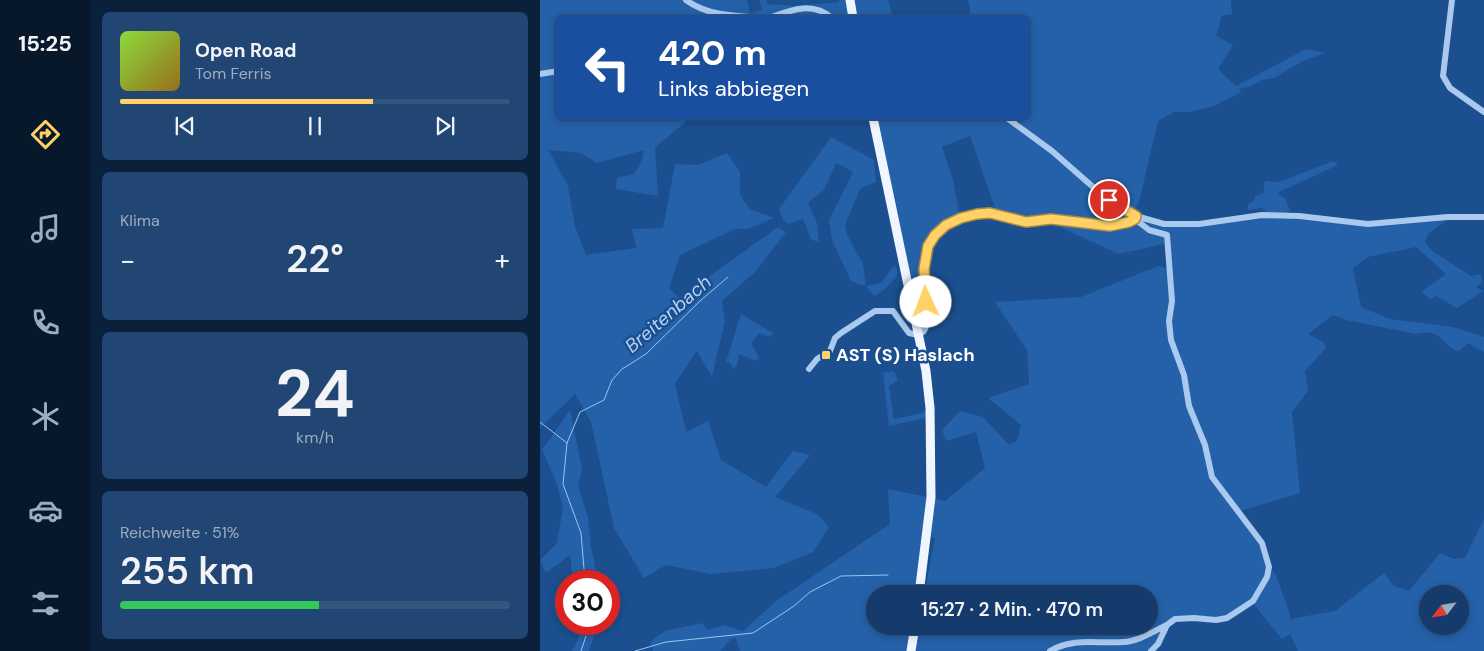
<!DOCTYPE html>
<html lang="de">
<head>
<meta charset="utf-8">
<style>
	:root { --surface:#143b6b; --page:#214673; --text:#f1f3f6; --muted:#9dadc1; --line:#33557e; --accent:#ffd166 }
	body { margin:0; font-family:"DM Sans",sans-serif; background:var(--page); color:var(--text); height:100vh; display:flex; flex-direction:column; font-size:19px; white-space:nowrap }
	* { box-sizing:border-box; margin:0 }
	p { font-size:16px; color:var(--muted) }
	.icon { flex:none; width:28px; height:28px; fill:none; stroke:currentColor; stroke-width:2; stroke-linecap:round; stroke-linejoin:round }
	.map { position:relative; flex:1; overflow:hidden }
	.side { display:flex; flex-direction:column; gap:12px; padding:12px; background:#0b203b; width:450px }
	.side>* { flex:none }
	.banner { position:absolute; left:15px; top:15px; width:475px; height:105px; border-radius:8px; box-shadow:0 2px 8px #0003,0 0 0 1px var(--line); background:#1a4fa0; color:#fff; overflow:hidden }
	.needle { width:32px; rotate:239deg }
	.buttons { position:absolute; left:879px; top:585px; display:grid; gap:10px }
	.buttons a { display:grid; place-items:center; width:50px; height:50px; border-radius:50%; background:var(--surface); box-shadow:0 2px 8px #0003,0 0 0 1px var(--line); font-size:25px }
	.speed { position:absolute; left:15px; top:570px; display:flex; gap:10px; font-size:25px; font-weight:700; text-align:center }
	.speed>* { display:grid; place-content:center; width:65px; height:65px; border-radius:50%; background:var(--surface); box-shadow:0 2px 8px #0003,0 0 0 1px var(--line); line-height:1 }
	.speed .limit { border:8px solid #d22; background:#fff; color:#111 }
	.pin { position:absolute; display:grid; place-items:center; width:42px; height:42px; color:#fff; margin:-21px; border:2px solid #fff; border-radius:50%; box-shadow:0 1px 5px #0007 }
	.me { position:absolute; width:55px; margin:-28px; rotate:358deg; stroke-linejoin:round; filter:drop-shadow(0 0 4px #0008) }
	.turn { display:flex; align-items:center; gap:18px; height:105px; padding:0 20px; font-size:22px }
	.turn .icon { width:65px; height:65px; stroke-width:2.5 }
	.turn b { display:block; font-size:35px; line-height:42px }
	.big { font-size:38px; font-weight:600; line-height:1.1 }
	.side .widget { flex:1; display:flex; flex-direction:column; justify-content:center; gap:8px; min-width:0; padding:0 18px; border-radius:8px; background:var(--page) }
	.side .dial { align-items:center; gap:0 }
	.dial b { font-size:65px; line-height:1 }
	.song { display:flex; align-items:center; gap:15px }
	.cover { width:60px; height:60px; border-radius:8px; background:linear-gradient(135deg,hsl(90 70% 55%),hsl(40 70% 35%)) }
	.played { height:5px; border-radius:2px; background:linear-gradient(90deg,var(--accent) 65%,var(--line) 65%) }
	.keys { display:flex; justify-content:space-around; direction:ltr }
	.heat { display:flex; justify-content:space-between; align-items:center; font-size:28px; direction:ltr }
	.charge { height:8px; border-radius:4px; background:linear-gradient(90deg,#34c759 51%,var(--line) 0) }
	.trip { position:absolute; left:326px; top:585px; width:292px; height:50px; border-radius:25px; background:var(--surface); box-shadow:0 2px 8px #0003,0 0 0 1px var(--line); font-weight:600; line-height:50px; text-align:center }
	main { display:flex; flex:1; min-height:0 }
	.tabs { display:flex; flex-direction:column; width:90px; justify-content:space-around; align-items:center; background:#08182b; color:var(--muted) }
	.tabs .icon { width:35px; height:35px }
	.tabs .current { color:var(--accent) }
	.tabs b { font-size:22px; color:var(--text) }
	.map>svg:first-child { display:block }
	.green { fill:#2461a8; fill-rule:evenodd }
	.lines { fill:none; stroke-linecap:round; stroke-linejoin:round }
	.stream { stroke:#9cc4f0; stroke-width:1 }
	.minor { stroke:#a9c9ee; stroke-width:6 }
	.major { stroke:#f0f6ff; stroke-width:9 }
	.route-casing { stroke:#a68842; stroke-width:12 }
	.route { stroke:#ffd166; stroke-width:9 }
	.poi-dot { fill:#ffd166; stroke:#1b4f8f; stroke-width:2 }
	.labels { text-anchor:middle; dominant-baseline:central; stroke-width:5; stroke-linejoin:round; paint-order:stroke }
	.poi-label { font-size:18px; font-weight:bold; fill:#fff; stroke:#1b4f8f; text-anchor:start }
	.water-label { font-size:19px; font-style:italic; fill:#b5d3f5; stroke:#1b4f8f }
</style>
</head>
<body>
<main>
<nav class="tabs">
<b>15:25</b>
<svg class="icon current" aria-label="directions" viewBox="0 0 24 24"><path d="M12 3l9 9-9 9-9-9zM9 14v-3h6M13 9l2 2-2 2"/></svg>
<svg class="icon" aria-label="music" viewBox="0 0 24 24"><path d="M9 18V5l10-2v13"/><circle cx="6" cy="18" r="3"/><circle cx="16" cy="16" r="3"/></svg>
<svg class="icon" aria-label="phone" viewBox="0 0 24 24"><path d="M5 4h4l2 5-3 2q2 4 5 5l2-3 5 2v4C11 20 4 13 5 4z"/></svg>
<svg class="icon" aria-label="climate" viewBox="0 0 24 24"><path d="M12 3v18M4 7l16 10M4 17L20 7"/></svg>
<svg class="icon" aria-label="car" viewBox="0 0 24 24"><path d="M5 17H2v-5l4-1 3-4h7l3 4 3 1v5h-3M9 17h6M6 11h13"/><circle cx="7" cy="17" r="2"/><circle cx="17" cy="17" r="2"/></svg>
<svg class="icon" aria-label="filters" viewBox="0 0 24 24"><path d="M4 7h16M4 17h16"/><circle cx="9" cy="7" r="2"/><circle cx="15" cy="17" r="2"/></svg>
</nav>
<section class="side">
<div class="widget">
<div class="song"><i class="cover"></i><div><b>Open Road</b><p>Tom Ferris</p></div></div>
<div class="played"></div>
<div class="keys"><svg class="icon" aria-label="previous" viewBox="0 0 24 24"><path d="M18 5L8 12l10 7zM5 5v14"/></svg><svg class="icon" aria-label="pause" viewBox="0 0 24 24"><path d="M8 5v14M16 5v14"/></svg><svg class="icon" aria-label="next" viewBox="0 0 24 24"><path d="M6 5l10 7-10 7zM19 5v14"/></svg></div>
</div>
<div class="widget"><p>Klima</p>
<div class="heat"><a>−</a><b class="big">22°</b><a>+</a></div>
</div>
<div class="widget dial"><b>24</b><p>km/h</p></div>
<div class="widget"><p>Reichweite · 51%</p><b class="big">255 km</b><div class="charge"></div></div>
</section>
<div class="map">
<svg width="944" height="651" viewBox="0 0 944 651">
	<rect width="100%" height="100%" fill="#1b4f8f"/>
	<!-- green -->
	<path class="green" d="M0,0h207l3,14 12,-5 -3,-9h7l2,4 27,2 44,-4v-2h49l5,17h-31l-5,-3h-11v4h-288v100h131l-8,8 -26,21 3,49 -42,-7 1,-11 17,-4 8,-14 2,-10 -47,13 -16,-10 -32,-3 -3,-4 22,40 7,40 11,29 50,-7 -4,-19 31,-1 12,-64 23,1 29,-12 13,19v23l10,14 24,9 -26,11h-13l-55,26 -11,33 10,10 99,-71 8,5 -31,40 -33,29 3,20 -13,56 -15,-26 -22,33 11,48 22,-11 13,39 45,27 27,-36 17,4 -35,42 42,17 12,13 -16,25 -39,16 -63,6 -45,-9 -22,13 -30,-50 -23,-106 -16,-28 -35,34z
		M428,0h263l1,14 -10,2 -6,20 17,9 -15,24 18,17 70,-37 19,4 -22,8 -29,17 -12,2 -13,7 -10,2 2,3 -27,14 -24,6h-16l-16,9 -19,81 -8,15 17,13 17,6 -1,8 -45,10 -77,-35 -21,3 -24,-8 -27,-78 -28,11 11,33 7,37 -12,6 -22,29 2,72 -8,6 -43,-212h129l13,7 4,-7h5v-100l-57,-1z
		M291,137l43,23 2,22 -16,7 -15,35 2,11 16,29 3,21h-5l-10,-4 -19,-41 -3,-20 24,-48 -17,-9 -12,27 -16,13 9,20 2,20 -8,-4 -8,-20 -14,5 -6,-4 -4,-11z
		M793,161l5,4 -59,27 -1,3 6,2 6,13 -4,3h-18l-6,-5 -14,2v-6l7,-4v-4l8,-3 2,-12 14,1z
		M712,216l126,10 67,-5 -16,12 -4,8 6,9 40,26 10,-2 1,9 -6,4 7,4 -26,17 -21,-12 -5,3 -10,-7 25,-18 -30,-27 -48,10 -15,11 8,39 29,12 63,8 31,10v15l-16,-9 -9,8c-17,-3 -15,-24 -43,-17l-70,-14 -13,-5 -25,19 15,8 3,6 -21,23 3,20 -16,21 8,81 -60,18 22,32 7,24 7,8 16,46 3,-3 40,-7 49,-38 10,13 15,5 31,-38 14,6 11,-1 19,-39v132h-186l-8,-17 -8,5 -30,-37 -25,16 -52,1 -9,7 -11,25h-239l3,-25h231v-32h-228l3,-3 10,-53 -6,-1 4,-39 12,3 40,-33 -9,-36 -30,9 -4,-11 18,-19 23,6 26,28 8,-4 4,-16 -33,-27 41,-14 -2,-34 -32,-48 86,-5 77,-31 11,3 -1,-35 -18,-5 -10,-9 36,7zM888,594h32v32h-32z
		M356,266c0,3 2,5 1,8 -1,6 -18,21 -23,22l-8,-10 15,-3 11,-15z
		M201,314l32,19 -2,4 -12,-4 -8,10 8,15 -4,3 -16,-7 -2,11 -4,4 -3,-6 -4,-1z
		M354,371l4,9 -9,6 5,33 28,-6 4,-3v8l-37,8 -6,-53z
		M30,410l12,59 -4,17 10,32 3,29 7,34h-25l-3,-26 -24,18 -6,-13 17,-17 6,-35 -6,-24 -15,-34z
		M348,489l39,8 -12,97h-40v32h37l-3,25h-169l-4,-13 -5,1 -11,12h-67l-3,-9 15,-11 37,-8 6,7 16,-5 19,6 33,-30 114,-77z
		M38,624h17l1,7 -7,20h-17l8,-17z"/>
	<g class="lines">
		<!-- stream -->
		<path class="stream" d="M0,422l27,21
			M45,581l-4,-48 -18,-49 4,-41 13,-31 24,-12 8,-20 10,-11 24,-15 54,-53 28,-24
			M41,651l6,-18 -1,-9
			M95,651l31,-9 87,-9 41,-27 16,-14 31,-16 47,-1"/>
		<!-- minor -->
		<path class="minor" d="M146,0c23,17 53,16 80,18
			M912,0l-9,76 7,12 34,24
			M229,18c22,-8 43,-17 63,0
			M0,74l18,-3
			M467,118l45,33 49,43 35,22 28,8h35l63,-9 37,1 69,8 80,-7h36
			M596,216l-1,3 14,11 18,5 5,66 -3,20 2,19 13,35 5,31 16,39 7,32 50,66 7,24 -2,10 -14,24 -26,17 -11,2 -22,-2 -19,1 -8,6
			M269,369l8,-10 13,-8 5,-13 6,-5 34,-22h18l16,22 9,2 5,-3c6,-7 4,-17 3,-25 -3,-30 -6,-62 20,-81 15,-12 36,-15 54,-11 8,3 17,6 26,7 9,0 18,-3 26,-3 26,0 59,15 83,0
			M510,651c24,-14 47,-7 73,-9 14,0 31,-11 44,-17l-9,19 -7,7"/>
		<!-- major -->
		<path class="major" d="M310,0l3,18
			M333,118l53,253 4,37 1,89 -12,97
			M371,651l4,-25"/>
	</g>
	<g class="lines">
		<defs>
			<path id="route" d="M386,302l-2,-33 4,-23 7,-11 11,-10 15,-7 16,-4 13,-1 36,9 25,-3 59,7 19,-4 6,-3 1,-3 -27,-16"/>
		</defs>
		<!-- route casing -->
		<use href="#route" class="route-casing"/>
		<!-- route -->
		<use href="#route" class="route"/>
	</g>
	<!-- markers -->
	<rect class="poi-dot" x="281" y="350" width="10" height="10" rx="2.5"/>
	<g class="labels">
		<!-- poi labels -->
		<g class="poi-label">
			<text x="296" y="355">AST (S) Haslach</text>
		</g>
		<!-- water labels -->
		<g class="water-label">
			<text transform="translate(128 314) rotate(-41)">Breitenbach</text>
		</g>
	</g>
</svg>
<div class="buttons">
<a><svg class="needle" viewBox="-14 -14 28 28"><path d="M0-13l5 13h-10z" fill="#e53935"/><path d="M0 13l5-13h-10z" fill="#9dadc1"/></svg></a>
</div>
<div class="speed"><div class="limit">30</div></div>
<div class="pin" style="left:569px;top:200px;background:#d93025"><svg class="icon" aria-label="arrive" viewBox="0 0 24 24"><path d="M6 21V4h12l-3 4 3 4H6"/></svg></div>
<svg class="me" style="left:386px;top:302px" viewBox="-20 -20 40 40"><circle r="19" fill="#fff"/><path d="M0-13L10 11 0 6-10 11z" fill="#ffd166"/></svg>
<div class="trip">15:27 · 2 Min. · 470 m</div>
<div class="banner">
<div class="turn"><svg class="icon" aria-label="left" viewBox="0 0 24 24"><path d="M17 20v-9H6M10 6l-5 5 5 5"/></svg><div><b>420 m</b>Links abbiegen</div></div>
</div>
</div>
</main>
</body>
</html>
